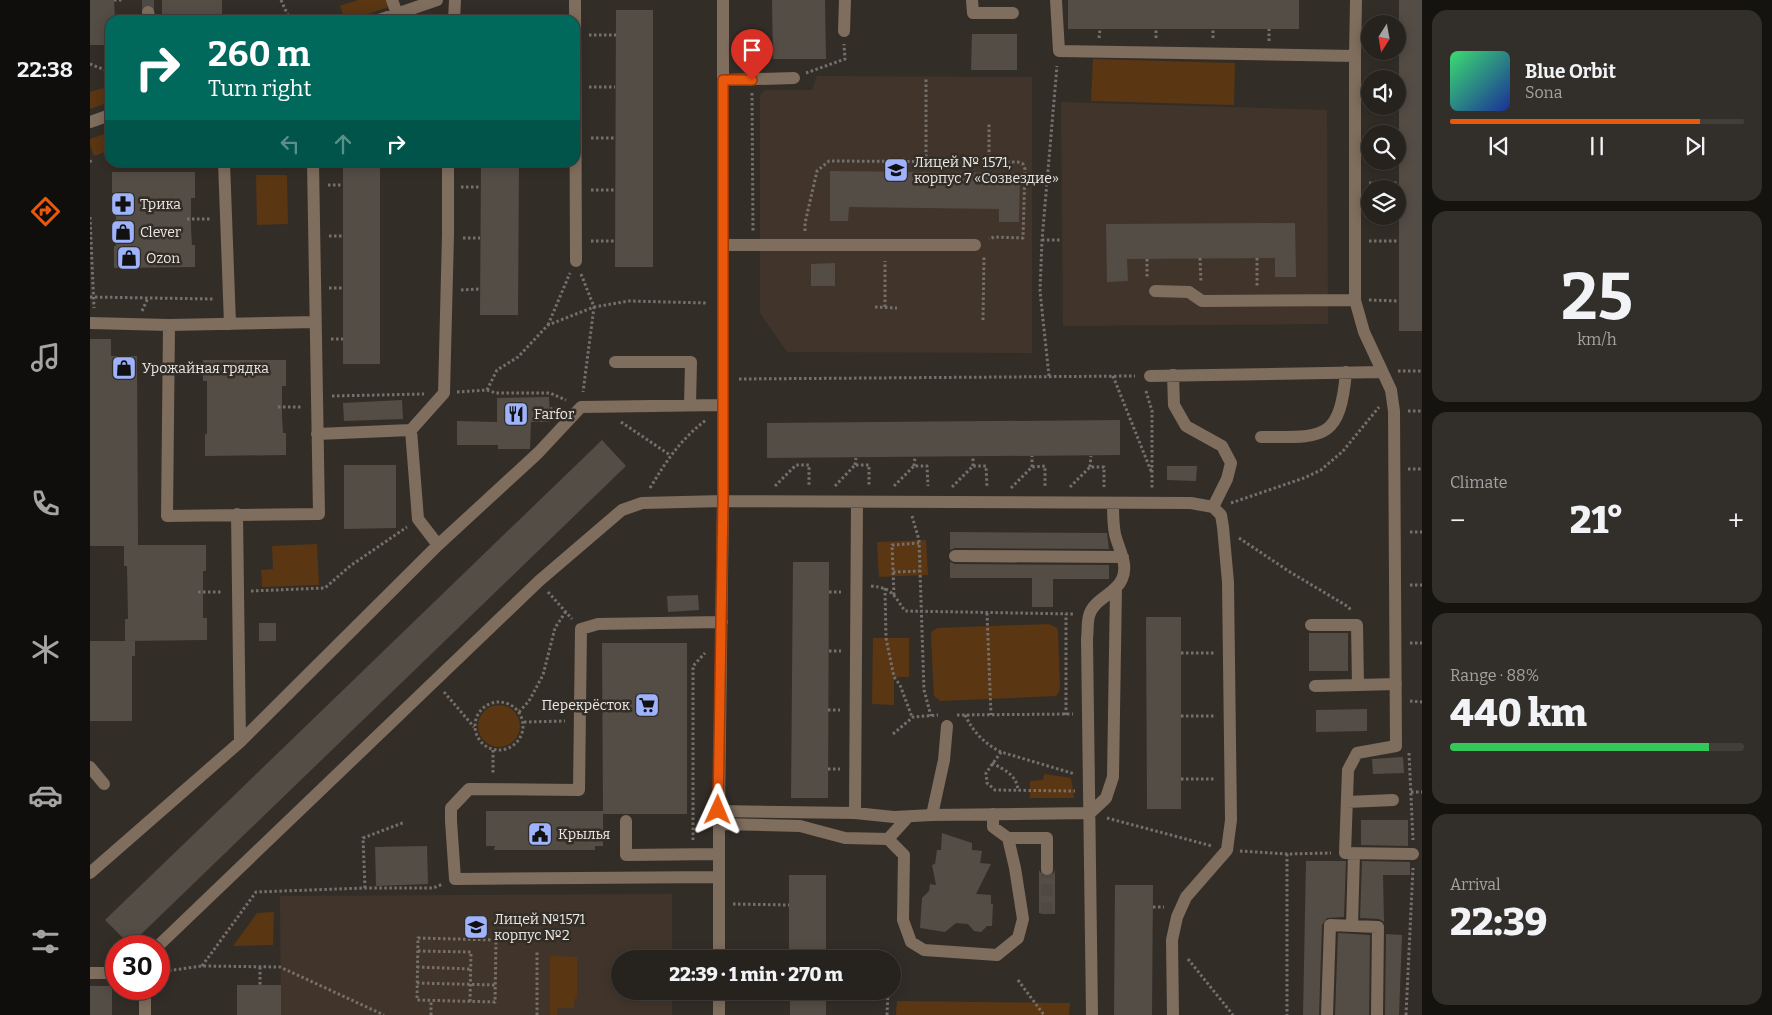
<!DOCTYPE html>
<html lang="en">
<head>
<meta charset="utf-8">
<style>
	:root { --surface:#26221d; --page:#322f2a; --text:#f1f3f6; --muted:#a4a4a4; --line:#423f3b; --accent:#ea580c }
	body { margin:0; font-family:Bitter,serif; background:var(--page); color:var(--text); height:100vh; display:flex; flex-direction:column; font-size:19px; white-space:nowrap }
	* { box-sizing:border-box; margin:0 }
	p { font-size:16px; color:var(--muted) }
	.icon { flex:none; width:28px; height:28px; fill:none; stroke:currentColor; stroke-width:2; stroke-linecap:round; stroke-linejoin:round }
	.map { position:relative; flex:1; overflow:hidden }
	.sheet { display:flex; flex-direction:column; gap:10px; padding:10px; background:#151310; width:350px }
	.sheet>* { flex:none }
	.guide { position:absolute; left:15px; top:15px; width:475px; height:152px; border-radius:15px; box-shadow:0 2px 12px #0003,0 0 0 1px var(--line); background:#00695c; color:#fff; overflow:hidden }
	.needle { width:32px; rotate:191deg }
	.tools { position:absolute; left:1271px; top:15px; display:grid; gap:10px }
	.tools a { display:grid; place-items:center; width:45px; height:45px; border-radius:50%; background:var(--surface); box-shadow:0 2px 12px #0003,0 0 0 1px var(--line); font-size:25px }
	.speed { position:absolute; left:15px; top:935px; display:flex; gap:10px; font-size:25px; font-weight:700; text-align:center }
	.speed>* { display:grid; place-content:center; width:65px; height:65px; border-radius:50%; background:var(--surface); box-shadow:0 2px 12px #0003,0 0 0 1px var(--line); line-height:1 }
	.speed .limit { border:8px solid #d22; background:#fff; color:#111 }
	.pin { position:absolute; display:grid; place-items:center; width:42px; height:42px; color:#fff; margin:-51px -21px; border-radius:50% 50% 50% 0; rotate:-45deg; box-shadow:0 0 5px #0007 }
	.pin .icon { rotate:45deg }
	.me { position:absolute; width:55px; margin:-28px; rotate:1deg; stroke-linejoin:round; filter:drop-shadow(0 0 4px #0008) }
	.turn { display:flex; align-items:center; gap:18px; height:105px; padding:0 20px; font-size:22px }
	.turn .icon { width:65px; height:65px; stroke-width:2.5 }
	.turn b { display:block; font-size:35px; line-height:42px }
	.lanes { display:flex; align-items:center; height:48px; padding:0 20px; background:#0003; justify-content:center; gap:25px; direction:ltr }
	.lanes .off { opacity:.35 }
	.big { font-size:38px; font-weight:800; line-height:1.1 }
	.sheet .tile { flex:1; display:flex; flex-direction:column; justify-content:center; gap:8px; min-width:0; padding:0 18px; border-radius:15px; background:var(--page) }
	.sheet .dial { align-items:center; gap:0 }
	.dial b { font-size:65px; line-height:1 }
	.song { display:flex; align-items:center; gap:15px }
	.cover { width:60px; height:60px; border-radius:8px; background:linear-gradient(135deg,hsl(140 70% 55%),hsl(230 70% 35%)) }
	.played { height:5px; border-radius:2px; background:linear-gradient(90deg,var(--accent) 85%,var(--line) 85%) }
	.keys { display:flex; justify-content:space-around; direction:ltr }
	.heat { display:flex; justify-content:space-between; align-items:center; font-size:28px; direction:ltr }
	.charge { height:8px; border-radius:4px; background:linear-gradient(90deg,#34c759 88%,var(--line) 0) }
	.trip { position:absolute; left:521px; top:950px; width:290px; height:50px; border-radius:25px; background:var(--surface); box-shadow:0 2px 12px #0003,0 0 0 1px var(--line); font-weight:800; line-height:50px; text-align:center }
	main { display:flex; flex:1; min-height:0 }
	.tab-bar { display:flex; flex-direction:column; width:90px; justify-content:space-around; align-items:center; background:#0f0e0c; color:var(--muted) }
	.tab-bar .icon { width:35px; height:35px }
	.tab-bar .on { color:var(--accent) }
	.tab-bar b { font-size:22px; color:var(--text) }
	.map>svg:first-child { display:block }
	.built { fill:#41352b }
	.green { fill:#5a3612 }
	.building { fill:#544d46 }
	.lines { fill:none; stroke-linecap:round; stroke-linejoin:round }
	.minor-tunnel { stroke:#4f4943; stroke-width:12; stroke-dasharray:12 6; stroke-linecap:butt }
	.path { stroke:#75706b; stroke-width:3; stroke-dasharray:2.5 2.5; stroke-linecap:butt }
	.minor { stroke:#7f6d5d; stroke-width:12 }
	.route-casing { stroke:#983908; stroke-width:12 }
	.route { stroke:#ea580c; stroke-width:9 }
	.labels { text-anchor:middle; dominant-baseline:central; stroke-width:5; stroke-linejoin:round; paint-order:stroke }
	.poi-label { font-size:14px; fill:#ebe7e3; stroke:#332d27; text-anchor:start }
</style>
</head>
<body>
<main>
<nav class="tab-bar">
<b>22:38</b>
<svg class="icon on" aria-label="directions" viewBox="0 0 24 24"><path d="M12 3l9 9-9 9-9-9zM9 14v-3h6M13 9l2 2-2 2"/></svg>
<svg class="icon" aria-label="music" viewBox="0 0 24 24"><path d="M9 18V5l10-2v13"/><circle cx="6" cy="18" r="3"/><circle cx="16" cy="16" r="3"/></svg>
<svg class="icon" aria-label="phone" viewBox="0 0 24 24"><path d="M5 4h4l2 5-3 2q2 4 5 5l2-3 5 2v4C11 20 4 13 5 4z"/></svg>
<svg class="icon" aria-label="climate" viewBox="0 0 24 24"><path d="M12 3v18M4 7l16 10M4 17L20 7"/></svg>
<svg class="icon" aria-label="car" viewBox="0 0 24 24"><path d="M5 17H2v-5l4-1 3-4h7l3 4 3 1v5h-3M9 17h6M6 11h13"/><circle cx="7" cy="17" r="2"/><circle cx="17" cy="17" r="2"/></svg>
<svg class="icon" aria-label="filters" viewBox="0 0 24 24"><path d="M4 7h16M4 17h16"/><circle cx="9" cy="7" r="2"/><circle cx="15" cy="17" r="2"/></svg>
</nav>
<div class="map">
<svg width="1332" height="1015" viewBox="0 0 1332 1015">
	<rect width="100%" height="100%" fill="#332d27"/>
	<!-- built -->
	<path class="built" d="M727,76l215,1v276l-245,-1 -27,-39v-218l5,-5h47z
		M971,102l266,8 1,214 -265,2z
		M582,894v65h-52v32h52v24h-391l-1,-119z"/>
	<!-- green -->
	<path class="green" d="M268,0h28l2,7 -37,13h-6l-5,-14z
		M1003,59l142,4 -1,42 -143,-4z
		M20,86v16l-20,7v-17z
		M20,132v18l-16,6 -4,-11v-6z
		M166,175h31l1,49 -31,1z
		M836,540l2,35 -49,2 -2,-35z
		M227,544l2,41 -57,2 -1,-17 12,-1 -1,-23z
		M959,624l8,4 1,4 2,56 -1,4 -3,4 -116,5 -6,-5 -3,-59c0,-6 2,-7 7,-9z
		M783,638h36v39h-15v28l-22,-1z
		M388 726a21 21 0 1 1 42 0a21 21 0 1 1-42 0Z
		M954,774l27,4 3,20h-44v-17l13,-1z
		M184,912l-1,33 -40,1 24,-33z
		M460,956l27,1v41h-2l-1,10h-17v7h-7z
		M807,1001l173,2 -1,12h-173z"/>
	<!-- building -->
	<path class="building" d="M0,0h24l1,20h-5v25h-20z
		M72,0h60v17h-20v3h-21v-3h-19z
		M682,0h53l1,59h-53z
		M978,0h231v29h-231z
		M1309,0h23v331h-23z
		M526,10h37v257h-38z
		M882,34h45v36h-46z
		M253,162h37v202h-37z
		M391,162h38l-1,153h-38z
		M740,171l190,2 -1,49h-20v-13l-150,-2 -1,14h-18z
		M22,172h83v26h-4v30l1,17h3v22l-81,1v-22h2v-53h-4z
		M1205,223l1,54h-21v-19l-148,1 1,22 -21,1 -1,-58z
		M745,263v23h-24v-22z
		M0,339h21v17h26l1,189h68v26h-3v47h4v22l-82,1v-22h3l-1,-53h-3v-20h-34z
		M113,360h83v26h-4v30l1,17h3v22l-81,1v-22h2v-53h-4z
		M459,397l1,25h-19l-1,27h-32v-4h-41v-24l40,1v-24z
		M312,400l1,19 -59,2 -1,-18z
		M1030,420v35l-353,3v-35z
		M512,440l24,26 -496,479 -25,-25z
		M254,465h52v63l-52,1z
		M1077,466h30l-1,15 -29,-1z
		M860,532l157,1 2,16 -154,-1 -5,2z
		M703,562h36l-1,236h-37z
		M860,562l5,2 154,1v14h-56v28h-21v-29h-82z
		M608,595l1,15 -31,2 -1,-16z
		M1056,617h35v192h-34z
		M169,623h17v18h-17z
		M1219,633h39v38h-39z
		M0,641h45v15h-3v65h-42z
		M512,643h85v171h-84v32h-8v4h-101l1,-4h-9v-35h117z
		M1277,709v22l-51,1v-22z
		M1313,757l1,16 -31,1 -1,-15z
		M1271,820h47v26l-47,-1z
		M852,833l30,10v7l10,1 -2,12 11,1 -15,30 15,1v9h2l-1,22h-5l-6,6 -7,-1 -6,-7 -12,-1 -11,9 -25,-4 2,-30 7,-7 1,-7 6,1 -4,-20 3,-1 2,-14h4z
		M337,846l1,38 -52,2 -1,-39z
		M1216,861h40l-2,56 -17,1 -5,7 -3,90h-16z
		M1272,861l48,1v13h-27l1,47 -5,-3 -19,-1z
		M965,869v45l-16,-1v-43l4,6 4,1 7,-4z
		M699,875h37v84h-37z
		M1025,885h38l-1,130h-38z
		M1248,933l32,2 -1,80h-34z
		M1296,934l16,1 -3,80h-14z
		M147,985h44v30h-44z
		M0,986h22v29h-22z
		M700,991h36v24h-36z"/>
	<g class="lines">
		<!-- minor-tunnel -->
		<path class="minor-tunnel" d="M58,12v-12
			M957,914v-45"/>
		<!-- path -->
		<path class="path" d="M24,0h9
			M191,0l9,20
			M1308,30h1
			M499,35h27
			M1009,38l1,-9
			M1066,38v-9
			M1123,38v-9
			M1179,41v-12
			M0,64l20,8
			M716,73l39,-14 -1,-15
			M1280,77h29
			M499,87h26
			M662,93l1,138
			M1279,131h30
			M501,138h24
			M0,160l1,3
			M836,162v-84
			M899,162v-38
			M1279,183h30
			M238,185h15
			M371,187h20
			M501,190h25
			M0,217l4,91
			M97,219h24
			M715,231v-8l12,-52 12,-10 189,1 5,2 2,5 -2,69 -29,-1 -5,2
			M239,236h14
			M373,238h17
			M952,240h20
			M501,241h24
			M1279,241h30
			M1110,258l1,25
			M1167,258v29
			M1057,259v19
			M491,274l13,33 -11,85
			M239,288h14
			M371,290l19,-1
			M0,297l124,2
			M1279,300l30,1
			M785,307l22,1
			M795,307v-46
			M52,311l6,-13
			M893,320l1,-64
			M458,325l22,-52
			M241,339h12
			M1308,371h24
			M959,376l-9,-85 2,-51 15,-174
			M1023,376l38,95
			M649,379l396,-3
			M397,390l10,-20 21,-13 30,-32 46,-18 35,-6 78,2
			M1056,391l6,20v78
			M367,392l30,-2 9,3h54l16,7
			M242,396l92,-2
			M188,407h25
			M460,409l8,-1
			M1318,411h14
			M531,422l49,33
			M765,465l1,-7
			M824,466l1,-9
			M883,466v-10
			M942,467v-11
			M1000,467l1,-11
			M1318,469h14
			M685,486l21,-21h13v21
			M745,486l20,-21h14v21
			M804,486l20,-20h13l1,20
			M862,487l21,-21h13l1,21
			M980,487l20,-20h14v20
			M560,488c17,-28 30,-48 56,-68
			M921,488l21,-21 13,-1v21
			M1141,503l73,-25 17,-8 22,-19 36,-44
			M822,516l7,24 5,150 7,26
			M1320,532h12
			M1149,538l51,34 57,34 4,4
			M803,572l28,-1
			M1320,585h12
			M781,586c21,2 22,8 34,25l168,3
			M795,588l1,50 8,39 6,8 12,32
			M161,591l74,-3 25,-22 57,-39
			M108,592h25
			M458,592l24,27
			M739,592h12
			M804,595l-2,-50 27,-2
			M897,613l4,102
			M1320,643h12
			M739,651h12
			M1091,653h34
			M354,692l30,35
			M1320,701l12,1
			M385 726a24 24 0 1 1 48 0a24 24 0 1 1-48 0Z
			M738,710h12
			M429,712l10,-11 14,-26 12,-47 11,-17
			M867,715l116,-1
			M875,715c8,17 20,29 36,37l74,22
			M976,715v-101
			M1091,716h35
			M434,722l41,-1
			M803,734l20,-17 25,-2
			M403,750v24
			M911,752l-15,21 1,10 8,7 80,1
			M1319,753l4,87
			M902,763c13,7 25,12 26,28
			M738,769h12
			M1091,779h35
			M1321,792h11
			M1017,818l105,28
			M603,840v-174l12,-13
			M1150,851l47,3 44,-1
			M1197,854v161
			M275,888l-2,-50 42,-16
			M643,904l56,1
			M1063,907h11
			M328,938l78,2 -1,62 -78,-2z
			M328,951l53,1 -1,50
			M1098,959l45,56
			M112,966l54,-74 109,-4h68l10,-4
			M170,967v18
			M327,967l53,2
			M69,972l43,-6 78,1 104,48
			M928,980l26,35
			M327,983l78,2
			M341,1015v-14
			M447,1015v-63
			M797,1015l1,-24
			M1316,1015l7,-147"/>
		<!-- minor -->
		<path class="minor" d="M302,0l5,14
			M485,0l1,261
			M882,0l1,13h40
			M966,0l3,51 296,5
			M1266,0l-1,56v244l9,32 27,58 3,21 2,335 -39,7 -9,17 -3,83 68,1
			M58,12l2,8
			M289,20l58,-20
			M364,20l1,-20
			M754,31l1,-31
			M633,80l71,-2
			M0,122l20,-7
			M134,162l6,162
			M223,162l6,352 -152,2 2,-191 146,-3
			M633,245h252
			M1065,291l34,1 13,9 153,-1
			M0,323l79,2
			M525,362h76l-1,43
			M1083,375l1,30 12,21 36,20 9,17 -4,16 -14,28
			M1060,376l232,-4
			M227,434l94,-4
			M1171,437c61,0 79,5 85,-65
			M147,514l3,228
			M348,545l-20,-26 -7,-89 33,-37 4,-158v-73
			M865,556l168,1
			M1221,625h46l1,60 38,-1
			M1225,686l43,-1
			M0,767l14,17
			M1257,802l46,-2
			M629,811l136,2 2,-311
			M765,813l39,4 38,-2 158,-2 16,-15 7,-21 3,-190
			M842,815l12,-55 3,-34
			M536,821v34l93,-1
			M629,824l81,2 45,12 43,1 20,-22
			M918,838h39v31
			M798,839l16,16 -1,65 8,22 13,8 73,5 21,-17 5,-19 -8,-51 -7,-30 -15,-11v-13
			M0,873l150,-131 198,-197 100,-92 43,-46 142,-2
			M629,877l-264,2 -4,-58v-13l18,-19 110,1 2,-161 17,-5 124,-2
			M1262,926l2,-73
			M68,946l381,-365 83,-71 20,-7 81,-2 468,2 22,4 8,8 2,12 5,55 3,238 -4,30 -41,47 -9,20 -5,23 1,75
			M629,959v-148l4,-310v-501
			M0,973h26
			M55,1015v-26
			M629,1015v-24
			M1002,1015l-5,-376c1,-7 0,-16 2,-23 4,-17 27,-22 33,-37 7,-15 -4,-31 -7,-45 -2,-10 -2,-21 -2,-31
			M1237,1015l3,-90 48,2 -1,88"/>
	</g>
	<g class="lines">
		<defs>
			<path id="route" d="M628,810l5,-310v-420h29"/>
		</defs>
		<!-- route casing -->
		<use href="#route" class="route-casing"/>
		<!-- route -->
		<use href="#route" class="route"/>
	</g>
	<!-- icons -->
	<defs>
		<symbol id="school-square" viewBox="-11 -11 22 22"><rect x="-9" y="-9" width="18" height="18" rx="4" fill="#9fb3fd" stroke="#332d27"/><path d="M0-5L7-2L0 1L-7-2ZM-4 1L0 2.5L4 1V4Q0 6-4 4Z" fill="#111"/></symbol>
		<symbol id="pharmacy-square" viewBox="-11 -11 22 22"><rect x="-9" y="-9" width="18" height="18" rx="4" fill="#9fb3fd" stroke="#332d27"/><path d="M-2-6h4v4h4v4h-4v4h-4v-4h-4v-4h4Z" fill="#111"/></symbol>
		<symbol id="shop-square" viewBox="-11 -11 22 22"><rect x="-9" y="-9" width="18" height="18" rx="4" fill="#9fb3fd" stroke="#332d27"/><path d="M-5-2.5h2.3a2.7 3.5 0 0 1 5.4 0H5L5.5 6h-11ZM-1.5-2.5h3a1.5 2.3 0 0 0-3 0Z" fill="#111"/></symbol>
		<symbol id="restaurant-square" viewBox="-11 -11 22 22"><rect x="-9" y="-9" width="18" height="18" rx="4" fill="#9fb3fd" stroke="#332d27"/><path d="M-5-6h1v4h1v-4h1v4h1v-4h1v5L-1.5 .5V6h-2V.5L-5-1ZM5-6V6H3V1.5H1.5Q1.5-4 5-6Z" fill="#111"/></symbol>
		<symbol id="supermarket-square" viewBox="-11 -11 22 22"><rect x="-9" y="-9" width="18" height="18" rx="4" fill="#9fb3fd" stroke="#332d27"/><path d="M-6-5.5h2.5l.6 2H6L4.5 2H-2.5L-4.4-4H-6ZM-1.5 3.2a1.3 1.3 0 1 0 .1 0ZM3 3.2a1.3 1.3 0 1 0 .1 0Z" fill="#111"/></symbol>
		<symbol id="civic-square" viewBox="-11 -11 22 22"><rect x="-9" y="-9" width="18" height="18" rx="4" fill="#9fb3fd" stroke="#332d27"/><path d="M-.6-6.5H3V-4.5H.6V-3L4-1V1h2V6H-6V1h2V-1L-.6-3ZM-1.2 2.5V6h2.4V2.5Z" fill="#111"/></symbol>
	</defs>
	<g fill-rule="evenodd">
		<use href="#school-square" x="792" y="156" width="28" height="28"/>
		<use href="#pharmacy-square" x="19" y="190" width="28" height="28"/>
		<use href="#shop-square" x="19" y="218" width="28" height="28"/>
		<use href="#shop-square" x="25" y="244" width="28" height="28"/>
		<use href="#shop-square" x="20" y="354" width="28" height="28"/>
		<use href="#restaurant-square" x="412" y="400" width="28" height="28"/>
		<use href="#supermarket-square" x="543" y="691" width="28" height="28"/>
		<use href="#civic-square" x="436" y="820" width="28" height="28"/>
		<use href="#school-square" x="372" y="913" width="28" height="28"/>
	</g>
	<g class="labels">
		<!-- poi labels -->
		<g class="poi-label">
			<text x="824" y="162">Лицей № 1571,<tspan x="824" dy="16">корпус 7 «Созвездие»</tspan></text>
			<text x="50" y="204">Трика</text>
			<text x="50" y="232">Clever</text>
			<text x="56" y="258">Ozon</text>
			<text x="52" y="368">Урожайная грядка</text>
			<text x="444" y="414">Farfor</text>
			<text x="540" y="705" text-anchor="end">Перекрёсток</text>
			<text x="468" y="834">Крылья</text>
			<text x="404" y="919">Лицей №1571<tspan x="404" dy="16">корпус №2</tspan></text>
		</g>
	</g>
</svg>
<div class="tools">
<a><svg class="needle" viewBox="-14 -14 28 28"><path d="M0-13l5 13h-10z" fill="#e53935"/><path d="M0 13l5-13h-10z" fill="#a4a4a4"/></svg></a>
<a><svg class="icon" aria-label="sound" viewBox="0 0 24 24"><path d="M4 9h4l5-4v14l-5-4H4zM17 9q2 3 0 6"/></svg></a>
<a><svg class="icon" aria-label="search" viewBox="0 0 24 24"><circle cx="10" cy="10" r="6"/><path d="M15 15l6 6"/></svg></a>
<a><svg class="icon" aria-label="layers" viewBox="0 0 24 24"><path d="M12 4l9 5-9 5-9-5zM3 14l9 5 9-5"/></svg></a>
</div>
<div class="speed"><div class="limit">30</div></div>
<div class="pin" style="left:662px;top:80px;background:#d93025"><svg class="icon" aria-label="arrive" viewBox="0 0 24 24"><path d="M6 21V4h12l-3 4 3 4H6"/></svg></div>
<svg class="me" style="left:628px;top:810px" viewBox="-20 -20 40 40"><path d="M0-17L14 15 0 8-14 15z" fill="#ea580c" stroke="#fff" stroke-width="4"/></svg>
<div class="trip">22:39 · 1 min · 270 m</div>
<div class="guide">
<div class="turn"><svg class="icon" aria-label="right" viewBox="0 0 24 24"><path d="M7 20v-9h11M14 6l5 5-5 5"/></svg><div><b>260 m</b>Turn right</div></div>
<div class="lanes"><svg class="icon off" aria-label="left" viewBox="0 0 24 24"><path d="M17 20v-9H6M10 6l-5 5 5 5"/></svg><svg class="icon off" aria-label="ahead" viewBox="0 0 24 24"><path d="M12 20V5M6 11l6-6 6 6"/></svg><svg class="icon" aria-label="right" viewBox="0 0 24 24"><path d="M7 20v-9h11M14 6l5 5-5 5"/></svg></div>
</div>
</div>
<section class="sheet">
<div class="tile">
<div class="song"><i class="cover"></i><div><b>Blue Orbit</b><p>Sona</p></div></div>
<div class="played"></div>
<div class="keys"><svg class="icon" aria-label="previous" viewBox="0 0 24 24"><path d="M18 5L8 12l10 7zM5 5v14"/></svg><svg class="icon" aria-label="pause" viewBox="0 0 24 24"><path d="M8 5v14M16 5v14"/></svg><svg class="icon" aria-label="next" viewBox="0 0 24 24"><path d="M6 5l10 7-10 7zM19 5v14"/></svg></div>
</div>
<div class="tile dial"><b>25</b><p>km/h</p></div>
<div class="tile"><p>Climate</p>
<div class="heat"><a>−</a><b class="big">21°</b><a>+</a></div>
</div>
<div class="tile"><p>Range · 88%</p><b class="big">440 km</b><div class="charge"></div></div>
<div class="tile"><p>Arrival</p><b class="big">22:39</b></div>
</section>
</main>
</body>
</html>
